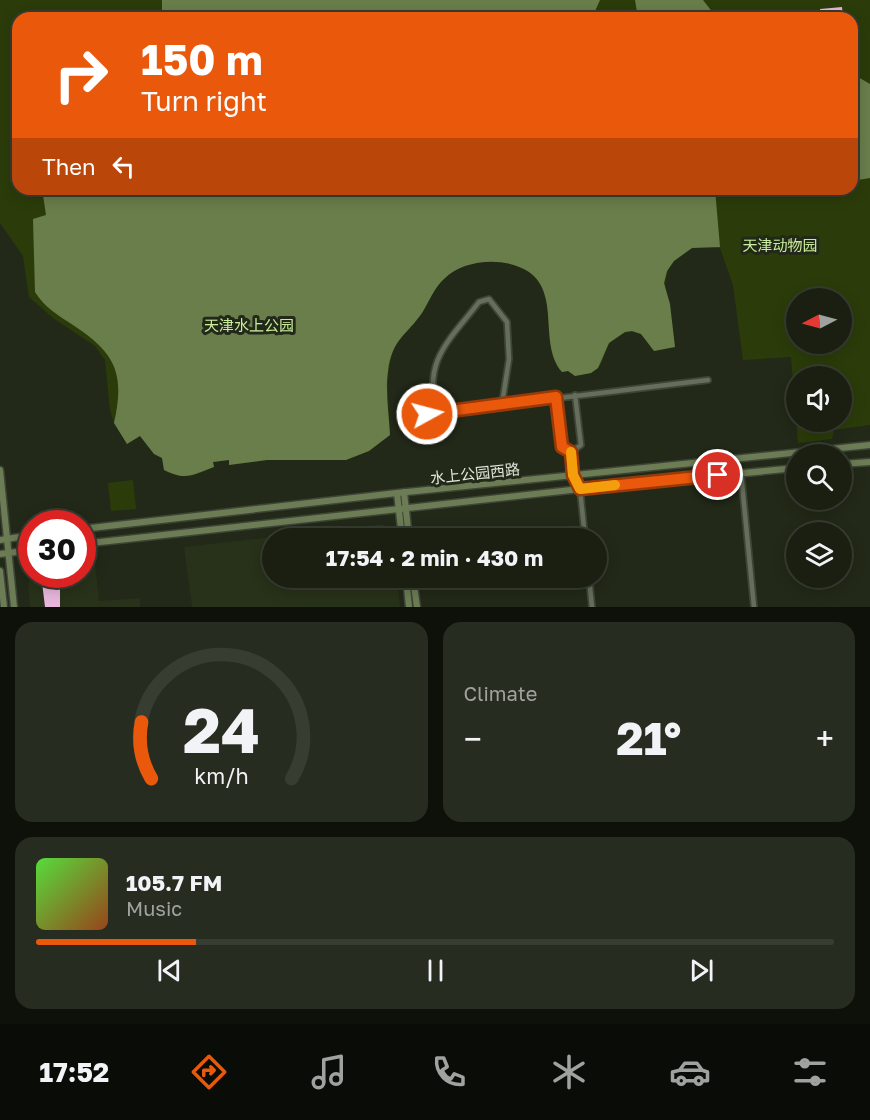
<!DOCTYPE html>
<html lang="en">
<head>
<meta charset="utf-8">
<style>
	:root { --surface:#1a1f12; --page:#272c20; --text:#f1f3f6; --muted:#9fa29f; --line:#383d32; --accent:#ea580c }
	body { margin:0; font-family:"Golos Text","Noto Sans SC",sans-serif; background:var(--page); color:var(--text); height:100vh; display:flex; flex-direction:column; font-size:22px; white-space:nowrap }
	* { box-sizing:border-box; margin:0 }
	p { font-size:20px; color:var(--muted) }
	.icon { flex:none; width:33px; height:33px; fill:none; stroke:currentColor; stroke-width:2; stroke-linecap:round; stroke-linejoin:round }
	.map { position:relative; height:607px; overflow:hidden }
	.panel { display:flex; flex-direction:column; gap:15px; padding:15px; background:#0e110a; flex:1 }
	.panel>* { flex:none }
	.top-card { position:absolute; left:12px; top:12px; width:846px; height:183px; border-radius:18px; box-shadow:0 3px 15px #0003,0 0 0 2px var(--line); background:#ea580c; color:#fff; overflow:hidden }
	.needle { width:39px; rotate:264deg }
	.controls { position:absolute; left:786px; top:288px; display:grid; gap:12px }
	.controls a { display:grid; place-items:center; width:66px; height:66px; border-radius:50%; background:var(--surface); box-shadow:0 3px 15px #0003,0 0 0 2px var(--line); font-size:30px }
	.speed { position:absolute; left:18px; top:510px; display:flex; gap:12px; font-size:30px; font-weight:700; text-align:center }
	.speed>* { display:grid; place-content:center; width:78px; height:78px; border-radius:50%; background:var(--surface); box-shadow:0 3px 15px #0003,0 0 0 2px var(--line); line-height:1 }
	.speed .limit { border:9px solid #d22; background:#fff; color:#111 }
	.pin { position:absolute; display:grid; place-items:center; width:51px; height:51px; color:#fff; margin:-26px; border:3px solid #fff; border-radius:50%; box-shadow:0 2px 6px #0007 }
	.me { position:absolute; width:66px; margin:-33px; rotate:83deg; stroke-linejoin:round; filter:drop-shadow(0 0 4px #0008) }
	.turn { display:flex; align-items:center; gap:21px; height:126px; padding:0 30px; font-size:27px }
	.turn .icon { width:78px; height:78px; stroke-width:2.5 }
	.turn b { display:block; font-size:42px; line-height:51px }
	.then { display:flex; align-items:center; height:57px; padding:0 30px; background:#0003; gap:12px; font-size:22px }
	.big { font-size:45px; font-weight:700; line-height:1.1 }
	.panel .card { flex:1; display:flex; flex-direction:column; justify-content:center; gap:9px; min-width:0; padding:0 21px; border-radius:18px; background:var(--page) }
	.panel .dial { align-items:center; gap:0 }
	.dial svg { height:156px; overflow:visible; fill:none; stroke:var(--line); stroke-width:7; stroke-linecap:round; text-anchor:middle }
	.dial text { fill:var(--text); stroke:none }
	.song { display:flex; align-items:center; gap:18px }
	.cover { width:72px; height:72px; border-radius:9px; background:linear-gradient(135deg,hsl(110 70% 55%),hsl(20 70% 35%)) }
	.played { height:6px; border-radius:3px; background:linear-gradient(90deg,var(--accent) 20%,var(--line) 20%) }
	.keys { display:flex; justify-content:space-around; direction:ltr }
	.heat { display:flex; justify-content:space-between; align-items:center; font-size:33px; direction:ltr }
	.panel .tiles { flex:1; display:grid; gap:15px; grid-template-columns:1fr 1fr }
	.card:last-child { grid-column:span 2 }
	.trip { position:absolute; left:262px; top:528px; width:345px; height:60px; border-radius:30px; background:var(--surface); box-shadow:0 3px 15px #0003,0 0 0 2px var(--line); font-weight:700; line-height:60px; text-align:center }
	.tab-bar { display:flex; height:96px; justify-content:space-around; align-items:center; background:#0a0c07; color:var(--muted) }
	.tab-bar .icon { width:42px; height:42px }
	.tab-bar .selected { color:var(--accent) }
	.tab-bar b { font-size:27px; color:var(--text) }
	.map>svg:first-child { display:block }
	.built { fill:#283119 }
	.green { fill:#2b3c0a; fill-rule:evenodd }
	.water { fill:#697e4b }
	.building { fill:#e8b6dd }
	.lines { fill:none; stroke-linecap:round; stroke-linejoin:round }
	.street-casing { stroke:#3e4537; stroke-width:8 }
	.secondary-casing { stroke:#3e4537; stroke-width:9 }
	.street { stroke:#656e5a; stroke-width:4.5 }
	.secondary { stroke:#6c7c55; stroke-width:6 }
	.route-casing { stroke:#983908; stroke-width:15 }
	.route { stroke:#ea580c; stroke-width:10 }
	.slow { stroke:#f59e0b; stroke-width:10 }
	.labels { text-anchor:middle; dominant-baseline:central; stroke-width:6; stroke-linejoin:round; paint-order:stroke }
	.park-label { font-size:15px; fill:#cbec9e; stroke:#222918 }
	.street-label { font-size:15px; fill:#e0e5da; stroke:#222918 }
</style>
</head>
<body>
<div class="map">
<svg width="870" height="607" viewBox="0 0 870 607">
	<rect width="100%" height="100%" fill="#222918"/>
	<!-- built -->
	<path class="built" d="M383,524l10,9v5h-120v40h124l3,29h-208l-8,-60z
		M94,554l5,47 41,-3v9h-110l-2,-24 5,-8 49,-1 1,-19z"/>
	<!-- green -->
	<path class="green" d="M0,0h870v425l-36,5 -2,9 -34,4 -7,-86 -48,3 -10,-75 -13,-37c-9,0 -22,-2 -29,1 -42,17 -22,65 -16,98l-21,4c-5,-4 -5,-11 -11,-15 -11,-8 -25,-3 -33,7 -7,8 -5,19 -13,26 -6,5 -15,6 -22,7l-7,-5 -6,1c-24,-28 -1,-77 -33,-100 -23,-16 -66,-13 -85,7 -10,9 -15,23 -22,34 -9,13 -23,21 -28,36 -10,27 -5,57 -4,86l-21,16 -23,9h-79l-38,5v-5l-16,2 1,5c-22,9 -28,14 -50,3l-2,-12 -8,-4 -14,-18 -13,8 -13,-21 -4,-13 -5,-50 -10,-14 -42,-28 -24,-21 -6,-41 -23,-33zM18,18h834v171h-834zM796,298h46v46h-46zM796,376h46v46h-46z
		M133,480l3,29 -25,2 -3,-28z"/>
	<!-- water -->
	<path class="water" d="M162,0h438l-8,18h-425l-5,-7z
		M635,0h68l14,18h-79z
		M858,77l12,7v94l-18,3v-101z
		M48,189h667l5,58 -28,1 -18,13 -7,10 -3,12 6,21 5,43 -21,4 -13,-17 -9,-3 -7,1 -16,11 -11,25 -7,5 -16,3 -7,-5 -6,1c-24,-28 -1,-77 -33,-100 -23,-16 -66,-13 -85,7 -10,9 -15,23 -22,34 -16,23 -30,26 -34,58 -3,20 1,43 2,64l-21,16 -23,9h-79l-38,5v-5l-16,2 1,5c-22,8 -28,14 -50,3l-2,-12 -8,-4 -14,-18 -13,8 -13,-21c11,-49 2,-70 -41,-98 -14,-9 -29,-18 -38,-33l-2,-73 13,-4 -3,-20z"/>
	<!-- building -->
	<path class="building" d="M842,7l1,11h-22l-1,-9z
		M41,574h27v5l-8,1v27h-15z"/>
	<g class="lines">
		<defs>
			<path id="street" d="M556,397l6,50 9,5
				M437,413c-15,-53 13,-73 42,-111l10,-3 18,23 2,37 -7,45
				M427,414l281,-34
				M571,452l2,23 7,14 5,49
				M571,452l10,-7 -6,-50
				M741,473l13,134
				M589,578l3,29"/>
			<path id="secondary" d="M842,464l28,-2
				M0,470l14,137
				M404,492l5,46
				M397,493l5,45
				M82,529l315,-36 473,-48
				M0,540l32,-5
				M82,544l498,-55 216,-21
				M0,554l32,-4
				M0,571l4,36
				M406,578l3,29
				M413,578l4,29"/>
		</defs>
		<!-- street casing -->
		<use href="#street" class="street-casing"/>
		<!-- secondary casing -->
		<use href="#secondary" class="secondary-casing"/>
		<!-- street -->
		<use href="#street" class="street"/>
		<!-- secondary -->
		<use href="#secondary" class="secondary"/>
	</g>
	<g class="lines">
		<defs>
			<path id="route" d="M427,414l129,-17 6,50 9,5 2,23 7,14 138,-14"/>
		</defs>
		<!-- route casing -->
		<use href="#route" class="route-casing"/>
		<!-- route -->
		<use href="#route" class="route"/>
		<!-- slow -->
		<path class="slow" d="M571,452l2,23 7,14 35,-4"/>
	</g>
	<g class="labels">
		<!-- park labels -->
		<g class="park-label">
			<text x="780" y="245">天津动物园</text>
			<text x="249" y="325">天津水上公园</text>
		</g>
		<!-- street labels -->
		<g class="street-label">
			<text transform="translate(475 473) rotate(-6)">水上公园西路</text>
		</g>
	</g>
</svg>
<div class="controls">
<a><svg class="needle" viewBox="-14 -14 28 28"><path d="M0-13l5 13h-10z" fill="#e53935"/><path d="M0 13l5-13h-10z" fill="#9fa29f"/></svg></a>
<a><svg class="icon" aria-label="sound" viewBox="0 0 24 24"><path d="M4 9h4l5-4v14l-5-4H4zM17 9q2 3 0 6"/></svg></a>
<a><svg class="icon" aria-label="search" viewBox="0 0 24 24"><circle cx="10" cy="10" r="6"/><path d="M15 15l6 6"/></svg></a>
<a><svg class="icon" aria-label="layers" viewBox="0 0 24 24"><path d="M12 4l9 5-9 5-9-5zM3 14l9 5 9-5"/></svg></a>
</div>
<div class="speed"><div class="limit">30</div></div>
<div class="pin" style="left:718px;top:475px;background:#d93025"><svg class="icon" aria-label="arrive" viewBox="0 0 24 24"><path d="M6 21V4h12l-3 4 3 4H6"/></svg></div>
<svg class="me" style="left:427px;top:414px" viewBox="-20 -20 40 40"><circle r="17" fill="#ea580c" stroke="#fff" stroke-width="3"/><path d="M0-11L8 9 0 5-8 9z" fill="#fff"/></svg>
<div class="trip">17:54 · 2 min · 430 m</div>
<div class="top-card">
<div class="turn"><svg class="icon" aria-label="right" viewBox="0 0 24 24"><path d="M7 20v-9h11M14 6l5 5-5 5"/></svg><div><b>150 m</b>Turn right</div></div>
<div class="then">Then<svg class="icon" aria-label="left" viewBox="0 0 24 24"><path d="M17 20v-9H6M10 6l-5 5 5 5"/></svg></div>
</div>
</div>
<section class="panel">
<div class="tiles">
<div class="card dial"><svg viewBox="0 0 100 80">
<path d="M14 69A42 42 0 1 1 86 69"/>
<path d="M14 69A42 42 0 0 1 9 40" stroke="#ea580c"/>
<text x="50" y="56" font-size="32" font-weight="700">24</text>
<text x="50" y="72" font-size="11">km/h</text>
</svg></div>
<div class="card"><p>Climate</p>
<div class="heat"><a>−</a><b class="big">21°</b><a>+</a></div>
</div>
<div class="card">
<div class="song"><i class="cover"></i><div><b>105.7 FM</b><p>Music</p></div></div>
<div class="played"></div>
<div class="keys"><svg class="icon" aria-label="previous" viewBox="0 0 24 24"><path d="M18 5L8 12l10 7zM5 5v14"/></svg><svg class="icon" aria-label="pause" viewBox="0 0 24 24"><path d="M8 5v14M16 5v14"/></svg><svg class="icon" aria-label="next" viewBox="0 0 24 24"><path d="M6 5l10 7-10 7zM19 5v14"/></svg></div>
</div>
</div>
</section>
<nav class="tab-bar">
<b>17:52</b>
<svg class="icon selected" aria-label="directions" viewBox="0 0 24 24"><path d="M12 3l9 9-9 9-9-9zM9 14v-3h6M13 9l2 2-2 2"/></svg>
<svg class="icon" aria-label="music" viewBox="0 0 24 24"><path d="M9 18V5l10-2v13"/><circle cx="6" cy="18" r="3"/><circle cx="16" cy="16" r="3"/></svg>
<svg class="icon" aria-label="phone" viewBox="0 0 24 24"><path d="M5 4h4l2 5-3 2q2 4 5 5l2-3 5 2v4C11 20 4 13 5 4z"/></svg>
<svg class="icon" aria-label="climate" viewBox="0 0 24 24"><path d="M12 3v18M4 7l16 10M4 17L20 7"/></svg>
<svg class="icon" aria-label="car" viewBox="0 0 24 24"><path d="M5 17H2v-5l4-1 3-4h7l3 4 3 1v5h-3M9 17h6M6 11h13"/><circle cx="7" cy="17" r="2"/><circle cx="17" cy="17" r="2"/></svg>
<svg class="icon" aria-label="filters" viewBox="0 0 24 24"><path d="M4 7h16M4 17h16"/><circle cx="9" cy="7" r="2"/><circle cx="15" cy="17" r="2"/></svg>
</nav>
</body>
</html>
